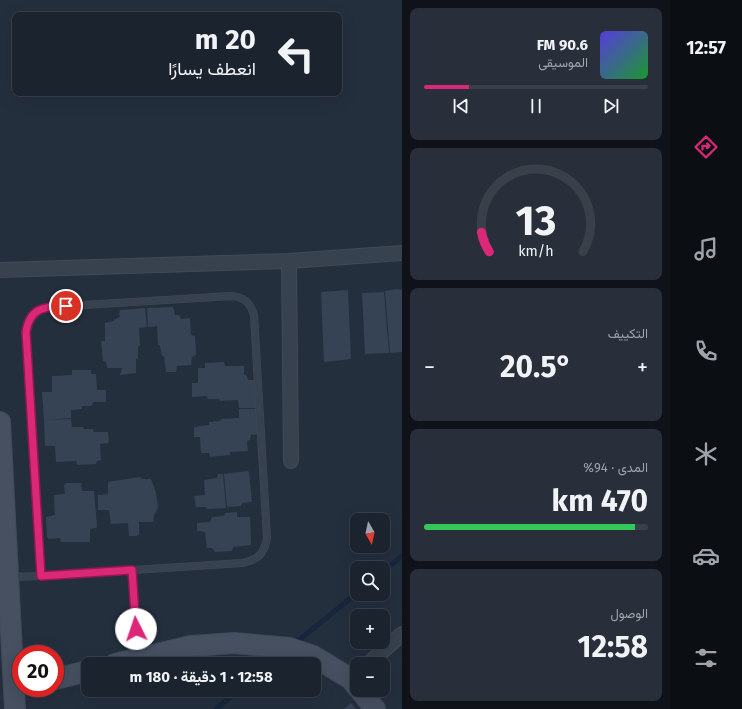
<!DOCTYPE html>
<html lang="ar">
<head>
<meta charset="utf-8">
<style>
	:root { --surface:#1b232e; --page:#282f3a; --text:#f1f3f6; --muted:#a0a4aa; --line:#39404a; --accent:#db2777 }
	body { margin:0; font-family:"Fira Sans",Vazirmatn,sans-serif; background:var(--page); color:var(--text); direction:rtl; height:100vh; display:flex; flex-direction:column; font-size:15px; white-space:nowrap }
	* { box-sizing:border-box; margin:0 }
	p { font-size:13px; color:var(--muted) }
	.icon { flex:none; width:22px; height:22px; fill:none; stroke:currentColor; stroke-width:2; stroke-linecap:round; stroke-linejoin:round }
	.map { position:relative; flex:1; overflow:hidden; direction:ltr }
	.side { display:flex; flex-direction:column; gap:8px; padding:8px; background:#0f1319; width:268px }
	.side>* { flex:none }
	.top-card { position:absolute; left:12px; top:12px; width:330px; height:84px; border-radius:8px; box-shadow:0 4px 16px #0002,0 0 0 1px var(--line); direction:rtl; background:#1b232e; color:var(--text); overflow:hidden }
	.needle { width:26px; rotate:171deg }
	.tools { position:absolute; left:350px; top:513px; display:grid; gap:8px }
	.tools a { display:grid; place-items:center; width:40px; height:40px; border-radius:8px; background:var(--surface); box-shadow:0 4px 16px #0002,0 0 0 1px var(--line); font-size:20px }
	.speed { position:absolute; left:12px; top:645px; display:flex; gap:8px; font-size:20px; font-weight:700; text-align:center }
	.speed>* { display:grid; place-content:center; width:52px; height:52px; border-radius:50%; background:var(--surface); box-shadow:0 4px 16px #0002,0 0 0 1px var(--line); line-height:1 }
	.speed .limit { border:6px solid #d22; background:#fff; color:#111 }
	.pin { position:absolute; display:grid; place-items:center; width:34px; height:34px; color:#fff; margin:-17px; border:2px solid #fff; border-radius:50%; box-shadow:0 1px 4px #0007 }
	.me { position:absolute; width:44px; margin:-22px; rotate:356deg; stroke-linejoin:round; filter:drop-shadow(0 0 3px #0008) }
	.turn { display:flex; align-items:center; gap:14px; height:84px; padding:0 20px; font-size:18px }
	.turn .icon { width:52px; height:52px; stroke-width:2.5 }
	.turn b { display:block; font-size:28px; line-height:34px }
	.big { font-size:30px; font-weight:700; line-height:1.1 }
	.side .widget { flex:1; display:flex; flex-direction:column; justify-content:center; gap:6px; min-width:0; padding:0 14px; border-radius:8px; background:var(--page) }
	.side .dial { align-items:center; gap:0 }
	.dial svg { height:104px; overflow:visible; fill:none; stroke:var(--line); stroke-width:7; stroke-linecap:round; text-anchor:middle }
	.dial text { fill:var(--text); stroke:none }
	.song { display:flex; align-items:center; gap:12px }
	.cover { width:48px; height:48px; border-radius:6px; background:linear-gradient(135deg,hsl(250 70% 55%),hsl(130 70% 35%)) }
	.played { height:4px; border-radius:2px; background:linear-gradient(90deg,var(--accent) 20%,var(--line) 20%) }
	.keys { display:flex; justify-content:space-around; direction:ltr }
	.heat { display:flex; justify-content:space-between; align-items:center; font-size:22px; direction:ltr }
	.charge { height:6px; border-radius:3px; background:linear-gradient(90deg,#34c759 94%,var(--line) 0) }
	.trip { position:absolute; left:81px; top:657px; width:240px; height:40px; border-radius:8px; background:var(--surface); box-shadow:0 4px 16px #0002,0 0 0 1px var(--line); font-weight:700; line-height:40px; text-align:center; direction:rtl }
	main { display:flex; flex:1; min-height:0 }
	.tab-bar { display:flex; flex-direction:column; width:72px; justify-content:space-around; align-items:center; background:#0b0e12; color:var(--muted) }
	.tab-bar .icon { width:28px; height:28px }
	.tab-bar .selected { color:var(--accent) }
	.tab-bar b { font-size:18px; color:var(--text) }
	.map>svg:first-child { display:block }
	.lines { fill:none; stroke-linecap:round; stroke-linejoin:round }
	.stream { stroke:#17263c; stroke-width:5 }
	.building { fill:#364354 }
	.lane-casing { stroke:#414a57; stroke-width:8 }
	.street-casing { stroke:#414a57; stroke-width:16 }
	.secondary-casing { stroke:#414a57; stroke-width:22 }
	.lane { stroke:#38414e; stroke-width:7 }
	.street { stroke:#38414e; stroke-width:14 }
	.secondary { stroke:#465061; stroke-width:20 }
	.route-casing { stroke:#8e194d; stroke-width:10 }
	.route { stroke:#db2777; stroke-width:7 }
</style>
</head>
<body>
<main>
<nav class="tab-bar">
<b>12:57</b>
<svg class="icon selected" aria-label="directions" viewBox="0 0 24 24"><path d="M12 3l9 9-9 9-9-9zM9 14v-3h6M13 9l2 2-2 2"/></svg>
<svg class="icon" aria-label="music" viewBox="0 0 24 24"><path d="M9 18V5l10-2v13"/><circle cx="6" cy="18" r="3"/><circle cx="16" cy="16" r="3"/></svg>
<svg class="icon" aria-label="phone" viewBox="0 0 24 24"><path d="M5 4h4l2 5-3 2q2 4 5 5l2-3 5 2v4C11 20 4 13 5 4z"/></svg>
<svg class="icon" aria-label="climate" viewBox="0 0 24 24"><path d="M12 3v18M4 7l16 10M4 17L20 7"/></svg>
<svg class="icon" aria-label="car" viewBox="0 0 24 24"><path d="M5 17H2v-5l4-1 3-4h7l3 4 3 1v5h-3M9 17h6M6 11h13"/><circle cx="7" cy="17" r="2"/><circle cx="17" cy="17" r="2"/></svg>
<svg class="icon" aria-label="filters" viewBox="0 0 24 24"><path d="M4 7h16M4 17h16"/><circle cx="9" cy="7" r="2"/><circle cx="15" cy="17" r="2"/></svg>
</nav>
<section class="side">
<div class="widget">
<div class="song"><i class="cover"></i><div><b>90.6 FM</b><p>الموسيقى</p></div></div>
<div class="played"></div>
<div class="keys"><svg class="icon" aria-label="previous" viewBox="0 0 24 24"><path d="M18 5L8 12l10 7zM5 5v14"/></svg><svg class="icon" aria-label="pause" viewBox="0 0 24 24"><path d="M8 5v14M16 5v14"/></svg><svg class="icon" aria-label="next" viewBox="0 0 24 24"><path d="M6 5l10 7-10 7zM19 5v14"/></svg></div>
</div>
<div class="widget dial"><svg viewBox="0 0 100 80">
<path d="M14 69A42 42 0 1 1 86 69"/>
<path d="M14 69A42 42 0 0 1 8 54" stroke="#db2777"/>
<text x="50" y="56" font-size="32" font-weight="700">13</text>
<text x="50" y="72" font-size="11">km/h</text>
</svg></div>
<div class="widget"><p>التكييف</p>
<div class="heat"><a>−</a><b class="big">20.5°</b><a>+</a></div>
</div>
<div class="widget"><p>المدى · 94%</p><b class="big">470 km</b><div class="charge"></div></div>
<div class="widget"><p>الوصول</p><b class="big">12:58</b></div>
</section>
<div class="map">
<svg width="402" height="709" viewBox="0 0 402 709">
	<rect width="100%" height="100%" fill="#242f3e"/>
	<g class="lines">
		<!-- stream -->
		<path class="stream" d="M383,572l19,-16
			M294,644l63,-51
			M271,664l13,-11
			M216,709l23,-19"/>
	</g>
	<!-- building -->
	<path class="building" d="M397,289l5,1v62l-12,1 -5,-62z
		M348,290l3,69 -27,3 -3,-70z
		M384,292l5,61 -24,1 -3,-61z
		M173,307l2,8h4l2,4 9,-1 1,17 4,1 1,19 -4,2 -1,8 -14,1 -1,6h-10l-2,-16h-2l-2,-10 -2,-1 -1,-19 -9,1 -1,-19z
		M145,308l2,19 -8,1 1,17 -2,2v11l-2,1v14l-16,2 2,-7h-15l-1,-6 -3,-1 -2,-20h4v-18l9,-2v-1l6,-3 -1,-3 1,-4z
		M224,362l1,4h19v9l3,1 1,4h8l1,28h-18l-1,-8 -18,1 -1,-2h-11l-1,-3 -15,1v-14h6v-15h7v-5z
		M72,370h19v4h5l1,16h9v12h-13l-1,4h-10v3l-11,1v8l-27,2 -2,-28h10v-16l20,-1z
		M239,409h18l2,25 -8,1 -1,5 -3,1 1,10 -18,1v3l-20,2 -1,-4h-8l-1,-16h-6v-10l15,-2v-3l11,-1 1,-2 18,-1z
		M71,419l1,8h11l1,2h9l1,3h14l1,11 -9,1 1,16 -4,1 -1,3 -19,1 -1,-4 -20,1 -1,-16h-10l-1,-26z
		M248,471l1,1 3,30 -10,1 -1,3 -14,1 -3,-33z
		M218,474h5l3,34 -19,1 -1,-2h-10l-2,-11 11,-1 -1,-15 13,-2z
		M140,477l2,2h9l5,14 2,15 -4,7 -1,7h-14v13l-3,1h-7l-1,-13 -17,1 -2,-14h-11v-15l10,-1v-12z
		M66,483h15l1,8h12l3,35 -1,2 -6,1v13h-29l-1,-4 -11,1 -2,-2 -1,-20 9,-2 -1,-20 11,-1 -1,-9z
		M237,512v5h13l1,28 -18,2 -1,4 -17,1 -3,-4h-5l-2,-16 -8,-1v-8l13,-1 2,-5 12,-1 1,-3z
		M351,703l5,6h-12z"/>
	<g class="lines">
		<defs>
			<path id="lane" d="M132,570l6,88
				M10,577l31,-1 201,-13c16,-3 22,-9 25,-25l-13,-223c-4,-13 -10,-18 -23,-19l-180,11c-17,3 -22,8 -25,25l15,244"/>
			<path id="street" d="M289,261l2,200
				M0,270l289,-9 113,-8
				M368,664l34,-30"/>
			<path id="secondary" d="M0,422l15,287
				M115,664l76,-18 43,-3 55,5 24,8 38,23 6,8
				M55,679l33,-8
				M360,690l15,19"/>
		</defs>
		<!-- lane casing -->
		<use href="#lane" class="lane-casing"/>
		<!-- street casing -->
		<use href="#street" class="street-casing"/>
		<!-- secondary casing -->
		<use href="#secondary" class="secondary-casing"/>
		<!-- lane -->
		<use href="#lane" class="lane"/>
		<!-- street -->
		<use href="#street" class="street"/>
		<!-- secondary -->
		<use href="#secondary" class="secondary"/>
	</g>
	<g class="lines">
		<defs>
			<path id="route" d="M66,306c-22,1 -36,1 -40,26l15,244 91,-6 4,59"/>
		</defs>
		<!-- route casing -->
		<use href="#route" class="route-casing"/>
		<!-- route -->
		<use href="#route" class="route"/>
	</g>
</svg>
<div class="tools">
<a><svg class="needle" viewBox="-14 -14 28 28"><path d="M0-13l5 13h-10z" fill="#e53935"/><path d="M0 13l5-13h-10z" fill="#a0a4aa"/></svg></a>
<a><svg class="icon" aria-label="search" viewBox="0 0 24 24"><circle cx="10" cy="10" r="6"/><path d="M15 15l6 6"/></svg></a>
<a>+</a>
<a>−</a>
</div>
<div class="speed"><div class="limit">20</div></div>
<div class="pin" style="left:66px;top:306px;background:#d93025"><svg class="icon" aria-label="arrive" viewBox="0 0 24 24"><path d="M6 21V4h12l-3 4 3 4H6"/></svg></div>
<svg class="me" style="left:136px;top:629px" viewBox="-20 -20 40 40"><circle r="19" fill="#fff"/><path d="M0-13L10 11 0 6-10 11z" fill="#db2777"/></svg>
<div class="trip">12:58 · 1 دقيقة · 180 m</div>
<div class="top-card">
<div class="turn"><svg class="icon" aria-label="left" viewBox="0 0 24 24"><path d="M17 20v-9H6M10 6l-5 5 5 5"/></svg><div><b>20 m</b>انعطف يسارًا</div></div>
</div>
</div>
</main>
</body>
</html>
